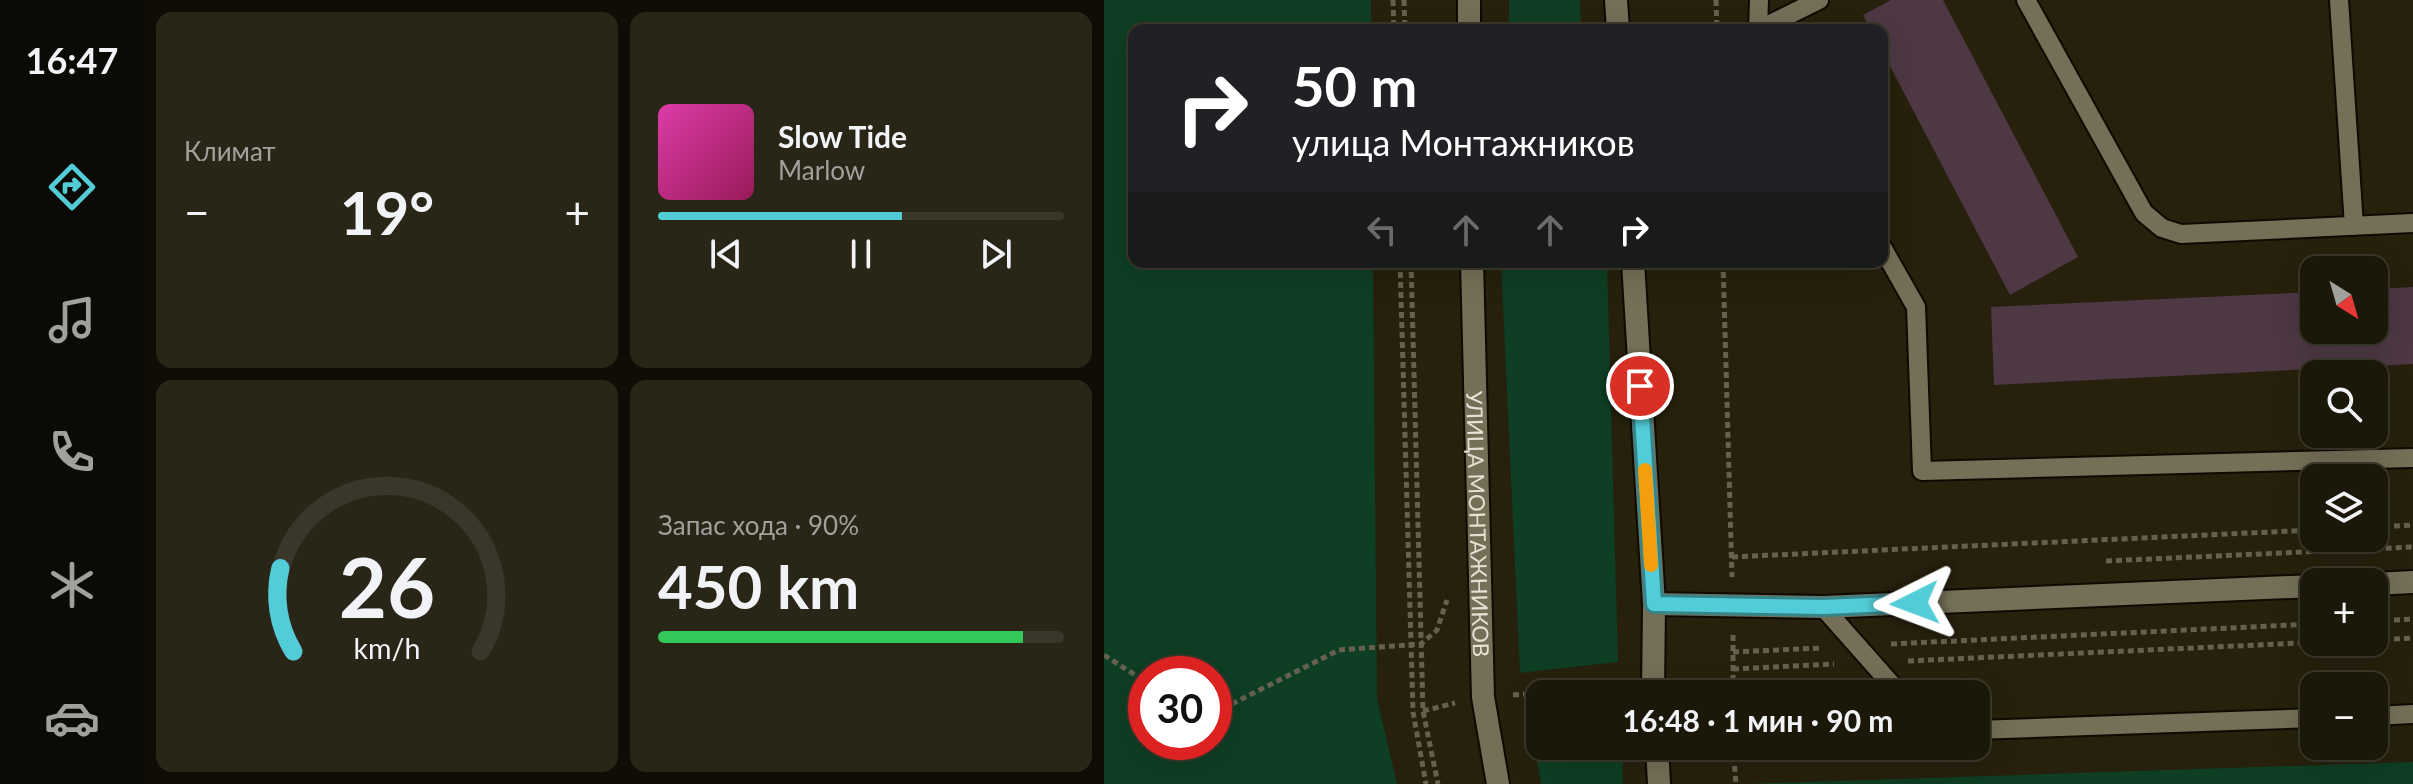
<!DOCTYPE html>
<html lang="ru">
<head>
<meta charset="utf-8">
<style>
	:root { --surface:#1c1809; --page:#292517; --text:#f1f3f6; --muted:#a0a09c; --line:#3a372a; --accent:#52ccd6 }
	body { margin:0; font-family:Lato,sans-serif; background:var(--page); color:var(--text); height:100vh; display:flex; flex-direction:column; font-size:30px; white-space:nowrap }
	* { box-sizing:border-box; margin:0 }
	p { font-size:26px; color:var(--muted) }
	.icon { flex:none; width:44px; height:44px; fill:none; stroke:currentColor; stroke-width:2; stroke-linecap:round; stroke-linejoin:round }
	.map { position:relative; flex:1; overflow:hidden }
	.details { display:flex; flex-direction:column; gap:12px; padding:12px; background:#0f0d05; width:960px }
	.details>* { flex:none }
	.banner { position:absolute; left:24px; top:24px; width:760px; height:244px; border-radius:16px; box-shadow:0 8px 32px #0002,0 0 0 2px var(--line); background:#202124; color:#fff; overflow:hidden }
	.needle { width:52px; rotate:143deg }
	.controls { position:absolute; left:1196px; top:256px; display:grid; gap:16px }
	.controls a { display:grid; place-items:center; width:88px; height:88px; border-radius:16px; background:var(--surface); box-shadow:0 8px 32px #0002,0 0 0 2px var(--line); font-size:40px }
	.speed { position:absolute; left:24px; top:656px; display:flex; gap:16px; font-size:40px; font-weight:700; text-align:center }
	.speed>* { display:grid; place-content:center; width:104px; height:104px; border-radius:50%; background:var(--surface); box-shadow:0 8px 32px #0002,0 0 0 2px var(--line); line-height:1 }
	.speed .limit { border:12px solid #d22; background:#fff; color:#111 }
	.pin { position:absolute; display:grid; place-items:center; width:68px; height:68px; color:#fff; margin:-34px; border:4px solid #fff; border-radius:50%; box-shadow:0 2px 8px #0007 }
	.me { position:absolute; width:88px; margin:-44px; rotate:267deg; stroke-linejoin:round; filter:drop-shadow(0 0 6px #0008) }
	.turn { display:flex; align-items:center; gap:28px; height:168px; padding:0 32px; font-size:36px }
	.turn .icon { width:104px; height:104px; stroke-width:2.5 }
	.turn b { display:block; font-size:56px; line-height:68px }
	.lanes { display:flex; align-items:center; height:76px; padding:0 32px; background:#0003; justify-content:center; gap:40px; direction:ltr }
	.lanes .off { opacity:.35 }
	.big { font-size:60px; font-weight:700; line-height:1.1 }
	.details .widget { flex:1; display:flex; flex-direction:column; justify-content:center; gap:12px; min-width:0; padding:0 28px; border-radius:16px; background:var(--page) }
	.details .dial { align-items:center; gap:0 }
	.dial svg { height:208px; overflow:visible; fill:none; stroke:var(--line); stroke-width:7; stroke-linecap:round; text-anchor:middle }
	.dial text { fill:var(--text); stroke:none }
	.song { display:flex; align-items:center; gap:24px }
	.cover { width:96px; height:96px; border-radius:12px; background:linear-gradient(135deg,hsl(320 70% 55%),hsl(330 70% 35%)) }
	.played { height:8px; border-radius:4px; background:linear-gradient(90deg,var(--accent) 60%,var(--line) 60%) }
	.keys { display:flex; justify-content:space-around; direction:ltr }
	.heat { display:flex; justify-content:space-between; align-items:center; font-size:44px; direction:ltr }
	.charge { height:12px; border-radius:6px; background:linear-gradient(90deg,#34c759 90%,var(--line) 0) }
	.details .tiles { flex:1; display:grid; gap:12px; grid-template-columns:repeat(2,1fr) }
	.trip { position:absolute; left:422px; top:680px; width:464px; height:80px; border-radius:16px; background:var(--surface); box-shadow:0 8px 32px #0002,0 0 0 2px var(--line); font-weight:700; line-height:80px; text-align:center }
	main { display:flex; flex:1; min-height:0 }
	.menu { display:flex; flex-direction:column; width:144px; justify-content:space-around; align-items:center; background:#0b0a04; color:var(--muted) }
	.menu .icon { width:56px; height:56px }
	.menu .active { color:var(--accent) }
	.menu b { font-size:36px; color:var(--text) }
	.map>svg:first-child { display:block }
	.green { fill:#0e3e23; fill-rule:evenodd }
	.building { fill:#4d3844 }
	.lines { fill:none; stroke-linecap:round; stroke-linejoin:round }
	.service-casing { stroke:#0f0a00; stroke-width:22 }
	.minor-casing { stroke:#0f0a00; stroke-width:26 }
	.path { stroke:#66614f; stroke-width:5; stroke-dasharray:6 4; stroke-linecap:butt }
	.service { stroke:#756f58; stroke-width:18 }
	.minor { stroke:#756f58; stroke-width:22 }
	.route-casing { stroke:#35858b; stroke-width:20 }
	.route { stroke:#52ccd6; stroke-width:14 }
	.slow { stroke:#f59e0b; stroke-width:14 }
	.labels { text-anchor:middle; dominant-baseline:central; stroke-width:8; stroke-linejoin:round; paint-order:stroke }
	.street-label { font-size:22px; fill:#e5e2d5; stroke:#1c1704 }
</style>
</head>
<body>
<main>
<nav class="menu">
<b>16:47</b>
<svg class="icon active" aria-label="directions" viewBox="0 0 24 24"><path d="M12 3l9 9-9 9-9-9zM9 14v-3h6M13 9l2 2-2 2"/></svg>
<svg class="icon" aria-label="music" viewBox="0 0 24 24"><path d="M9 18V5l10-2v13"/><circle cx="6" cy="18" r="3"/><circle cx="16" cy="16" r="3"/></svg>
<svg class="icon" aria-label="phone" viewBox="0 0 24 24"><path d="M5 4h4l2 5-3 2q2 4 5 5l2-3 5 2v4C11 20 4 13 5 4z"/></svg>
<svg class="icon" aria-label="climate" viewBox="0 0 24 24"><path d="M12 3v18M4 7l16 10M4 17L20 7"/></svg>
<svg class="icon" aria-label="car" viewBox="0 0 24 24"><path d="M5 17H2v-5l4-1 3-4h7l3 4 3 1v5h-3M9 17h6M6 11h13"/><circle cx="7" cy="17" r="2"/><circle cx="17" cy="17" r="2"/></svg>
</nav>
<section class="details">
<div class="tiles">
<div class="widget"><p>Климат</p>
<div class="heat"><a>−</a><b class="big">19°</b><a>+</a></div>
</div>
<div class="widget">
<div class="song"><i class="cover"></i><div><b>Slow Tide</b><p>Marlow</p></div></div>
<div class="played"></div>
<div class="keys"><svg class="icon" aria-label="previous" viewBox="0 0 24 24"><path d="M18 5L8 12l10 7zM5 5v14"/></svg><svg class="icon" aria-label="pause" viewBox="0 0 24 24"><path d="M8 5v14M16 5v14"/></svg><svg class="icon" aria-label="next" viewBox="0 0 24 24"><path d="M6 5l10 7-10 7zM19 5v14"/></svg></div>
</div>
<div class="widget dial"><svg viewBox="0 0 100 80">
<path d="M14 69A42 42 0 1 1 86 69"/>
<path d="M14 69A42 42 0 0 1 9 37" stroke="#52ccd6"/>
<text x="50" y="56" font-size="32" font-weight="700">26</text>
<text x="50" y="72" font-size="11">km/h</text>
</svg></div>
<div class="widget"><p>Запас хода · 90%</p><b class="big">450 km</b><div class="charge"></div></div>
</div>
</section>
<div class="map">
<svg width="1309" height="784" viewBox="0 0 1309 784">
	<rect width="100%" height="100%" fill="#26200c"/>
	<!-- green -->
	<path class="green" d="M0,0h267v30h-237v232h239l4,437 20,85h-293zM42,674h68v68h-68z
		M405,0h71l1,30h-72z
		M397,262h106l11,400 -98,11z
		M436,709v37h82l1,38h-82l-13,-74z
		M1309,762v22h-669z"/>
	<!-- building -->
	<path class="building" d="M787,0h52l135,257 -68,38 -128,-244v-21h-11l-8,-15z
		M1309,287v77l-419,21 -3,-78 323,-15v38h60v-41z"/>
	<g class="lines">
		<defs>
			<path id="service" d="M655,0l-1,30 61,-30
				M922,0l118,213 18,15 19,6 232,-11
				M1235,0l15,226
				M778,247l34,60 6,164 491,-13
				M719,607l77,87
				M1270,716l39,-2
				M872,730l338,-12"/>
			<g id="minor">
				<path d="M365,0v30"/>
				<path d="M512,0l2,30"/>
				<path id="s1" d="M368,262l11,435 15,87"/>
				<path d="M529,262l21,342 -1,90"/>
				<path d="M1270,584l39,-2"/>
				<path d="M550,604l169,3 491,-21"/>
				<path d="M553,746l2,38"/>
			</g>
		</defs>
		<!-- service casing -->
		<use href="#service" class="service-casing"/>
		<!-- minor casing -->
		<use href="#minor" class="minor-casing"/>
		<!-- path -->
		<path class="path" d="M289,0l1,30
			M300,0l1,30
			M612,0l1,30
			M296,262l13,450 13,72
			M307,262l12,449 15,73
			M619,262l9,315
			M1270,527l39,-2
			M628,557l582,-27
			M1002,561l307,-14
			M1270,621l39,-2
			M629,635v59
			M1270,640l39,-2
			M787,644l423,-20
			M629,652l89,-4
			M0,655l42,27
			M804,661l415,-19
			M629,669l101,-5
			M409,695l109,-8
			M319,711l32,-8
			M110,713l125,-63 82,-6 16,-14 10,-30
			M629,746l3,38"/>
		<!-- service -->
		<use href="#service" class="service"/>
		<!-- minor -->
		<use href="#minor" class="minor"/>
	</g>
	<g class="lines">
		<defs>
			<path id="route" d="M536,386l14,218 169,3 92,-4"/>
		</defs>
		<!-- route casing -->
		<use href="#route" class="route-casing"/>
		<!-- route -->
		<use href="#route" class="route"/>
		<!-- slow -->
		<path class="slow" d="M541,470l6,95"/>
	</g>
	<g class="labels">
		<!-- street labels -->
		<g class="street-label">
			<text stroke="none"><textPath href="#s1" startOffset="262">УЛИЦА МОНТАЖНИКОВ</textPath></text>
		</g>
	</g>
</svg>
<div class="controls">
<a><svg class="needle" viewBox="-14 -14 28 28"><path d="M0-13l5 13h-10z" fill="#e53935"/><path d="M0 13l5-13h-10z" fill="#a0a09c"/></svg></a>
<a><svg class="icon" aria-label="search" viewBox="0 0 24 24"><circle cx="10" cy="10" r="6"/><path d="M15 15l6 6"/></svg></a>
<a><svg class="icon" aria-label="layers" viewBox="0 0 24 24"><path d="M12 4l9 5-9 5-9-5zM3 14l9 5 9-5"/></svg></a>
<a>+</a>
<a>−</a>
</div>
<div class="speed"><div class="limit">30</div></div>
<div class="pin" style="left:536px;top:386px;background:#d93025"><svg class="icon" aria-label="arrive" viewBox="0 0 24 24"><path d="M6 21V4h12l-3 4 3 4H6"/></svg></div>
<svg class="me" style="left:811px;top:603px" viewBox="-20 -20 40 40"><path d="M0-17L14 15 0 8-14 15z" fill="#52ccd6" stroke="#fff" stroke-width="4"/></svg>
<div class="trip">16:48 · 1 мин · 90 m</div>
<div class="banner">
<div class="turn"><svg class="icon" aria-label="right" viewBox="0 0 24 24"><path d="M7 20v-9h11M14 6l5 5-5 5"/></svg><div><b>50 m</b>улица Монтажников</div></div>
<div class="lanes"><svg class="icon off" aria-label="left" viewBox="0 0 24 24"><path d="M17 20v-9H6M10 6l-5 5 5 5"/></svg><svg class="icon off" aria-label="ahead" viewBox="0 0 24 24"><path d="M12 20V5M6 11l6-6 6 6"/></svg><svg class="icon off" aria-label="ahead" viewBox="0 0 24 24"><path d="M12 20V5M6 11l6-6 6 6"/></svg><svg class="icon" aria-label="right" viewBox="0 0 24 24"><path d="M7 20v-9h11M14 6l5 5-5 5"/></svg></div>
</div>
</div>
</main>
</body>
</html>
